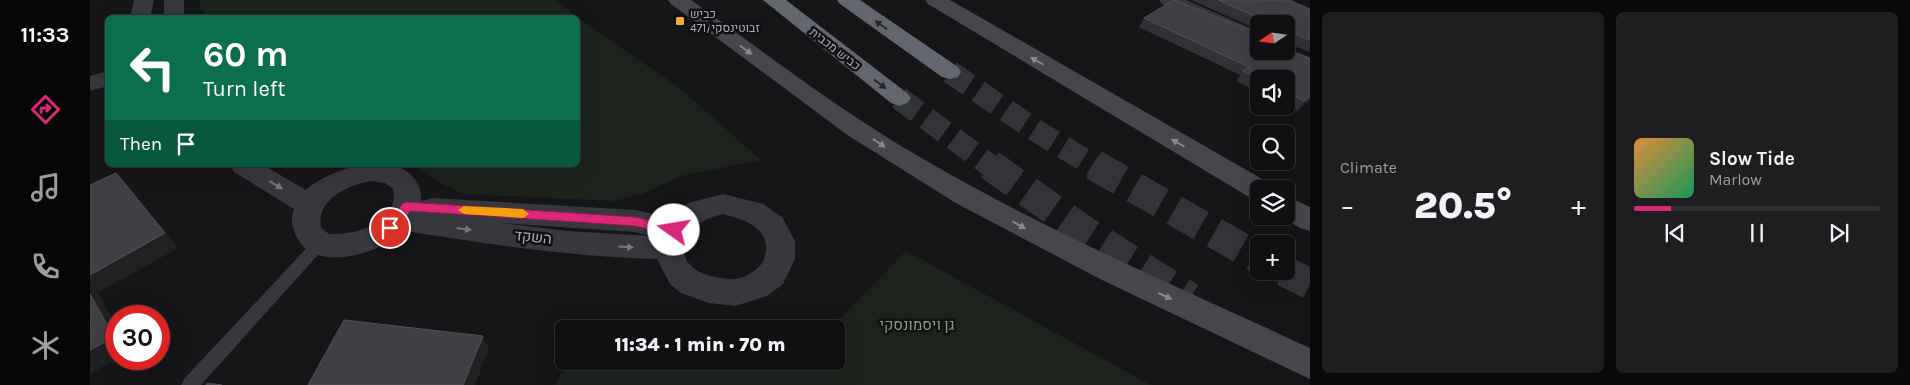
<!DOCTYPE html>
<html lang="en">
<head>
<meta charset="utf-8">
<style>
	:root { --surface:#101012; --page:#1e1e20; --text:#f1f3f6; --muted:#9c9d9f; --line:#303032; --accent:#db2777 }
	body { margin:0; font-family:Karla,Heebo,sans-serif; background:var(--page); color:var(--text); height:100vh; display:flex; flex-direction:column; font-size:19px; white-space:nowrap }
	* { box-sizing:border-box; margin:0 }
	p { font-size:16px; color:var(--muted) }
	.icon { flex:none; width:28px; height:28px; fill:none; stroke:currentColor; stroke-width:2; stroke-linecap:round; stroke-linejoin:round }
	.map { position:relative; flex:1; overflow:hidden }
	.sheet { display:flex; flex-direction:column; gap:12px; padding:12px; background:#09090a; width:600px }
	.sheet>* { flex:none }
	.guide { position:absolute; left:15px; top:15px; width:475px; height:152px; border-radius:8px; box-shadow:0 5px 20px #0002,0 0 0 1px var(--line); background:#0b6e4f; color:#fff; overflow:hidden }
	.needle { width:32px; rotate:257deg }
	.controls { position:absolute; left:1160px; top:15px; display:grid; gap:10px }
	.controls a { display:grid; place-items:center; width:45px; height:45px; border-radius:8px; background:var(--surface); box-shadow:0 5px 20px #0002,0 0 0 1px var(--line); font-size:25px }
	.speed { position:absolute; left:15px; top:305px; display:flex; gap:10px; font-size:25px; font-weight:700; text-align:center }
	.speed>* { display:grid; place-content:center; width:65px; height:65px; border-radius:50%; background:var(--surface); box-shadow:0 5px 20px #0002,0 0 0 1px var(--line); line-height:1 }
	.speed .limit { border:8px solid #d22; background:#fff; color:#111 }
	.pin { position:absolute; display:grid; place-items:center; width:42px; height:42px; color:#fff; margin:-21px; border:2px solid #fff; border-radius:50%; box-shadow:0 1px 5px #0007 }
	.me { position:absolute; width:55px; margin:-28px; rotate:283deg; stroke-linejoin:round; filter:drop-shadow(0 0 4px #0008) }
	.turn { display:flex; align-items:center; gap:18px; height:105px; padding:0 15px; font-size:22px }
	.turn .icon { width:65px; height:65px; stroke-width:2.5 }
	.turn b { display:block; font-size:35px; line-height:42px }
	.then { display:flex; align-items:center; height:48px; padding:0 15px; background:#0003; gap:10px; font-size:19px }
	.big { font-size:38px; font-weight:800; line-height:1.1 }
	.sheet .tile { flex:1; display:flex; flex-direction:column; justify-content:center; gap:8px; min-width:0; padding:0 18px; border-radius:8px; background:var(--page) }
	.song { display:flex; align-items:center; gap:15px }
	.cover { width:60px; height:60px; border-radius:8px; background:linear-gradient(135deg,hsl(30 70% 55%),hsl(150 70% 35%)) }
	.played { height:5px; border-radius:2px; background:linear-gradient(90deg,var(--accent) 15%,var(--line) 15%) }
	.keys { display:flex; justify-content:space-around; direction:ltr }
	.heat { display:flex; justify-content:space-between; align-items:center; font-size:28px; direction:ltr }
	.sheet .tiles { flex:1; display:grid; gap:12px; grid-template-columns:repeat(2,1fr) }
	.trip { position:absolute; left:465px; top:320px; width:290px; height:50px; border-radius:8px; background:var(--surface); box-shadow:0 5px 20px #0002,0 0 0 1px var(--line); font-weight:800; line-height:50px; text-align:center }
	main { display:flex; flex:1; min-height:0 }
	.tabs { display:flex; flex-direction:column; width:90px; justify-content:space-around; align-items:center; background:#060607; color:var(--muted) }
	.tabs .icon { width:35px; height:35px }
	.tabs .current { color:var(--accent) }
	.tabs b { font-size:22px; color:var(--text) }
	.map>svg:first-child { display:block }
	.green { fill:#1c231d }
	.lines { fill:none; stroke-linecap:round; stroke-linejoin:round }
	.highway-tunnel-far1 { stroke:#333438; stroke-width:23; stroke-dasharray:23 11; stroke-linecap:butt }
	.highway-tunnel { stroke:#333438; stroke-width:31; stroke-dasharray:31 15; stroke-linecap:butt }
	.lane { fill:#37383d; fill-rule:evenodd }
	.street { fill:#37383d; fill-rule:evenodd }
	.secondary { fill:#45474d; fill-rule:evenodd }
	.highway { fill:#63666e; fill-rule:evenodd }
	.wall { fill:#323236 }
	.shaded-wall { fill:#212124 }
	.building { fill:#3f3f44; stroke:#4f5156 }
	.oneway { fill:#26262a }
	.oneway2 { fill:#858993 }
	.oneway3 { fill:#757881 }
	.route { fill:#db2777; stroke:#8e194d }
	.slow { fill:#f59e0b }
	.poi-dot { fill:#f2b134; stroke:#111113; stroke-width:2 }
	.labels { text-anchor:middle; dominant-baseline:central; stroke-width:5; stroke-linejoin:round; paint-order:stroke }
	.far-poi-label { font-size:12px; fill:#a8adb8; stroke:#111113; text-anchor:start }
	.far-street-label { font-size:12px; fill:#a8adb8; stroke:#111113 }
	.street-label { font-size:15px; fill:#a8adb8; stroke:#111113 }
	.park-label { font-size:15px; fill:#7fa381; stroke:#111113 }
</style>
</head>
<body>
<main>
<nav class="tabs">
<b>11:33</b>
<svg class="icon current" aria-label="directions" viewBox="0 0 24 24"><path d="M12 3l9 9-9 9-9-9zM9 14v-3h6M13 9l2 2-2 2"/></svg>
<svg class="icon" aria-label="music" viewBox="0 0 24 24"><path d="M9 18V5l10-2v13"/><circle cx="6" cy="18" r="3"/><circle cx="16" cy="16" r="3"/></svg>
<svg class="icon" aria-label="phone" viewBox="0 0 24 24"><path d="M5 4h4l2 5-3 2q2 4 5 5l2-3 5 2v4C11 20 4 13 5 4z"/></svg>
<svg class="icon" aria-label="climate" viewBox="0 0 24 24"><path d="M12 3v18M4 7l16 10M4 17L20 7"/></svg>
</nav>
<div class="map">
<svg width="1220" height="385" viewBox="0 0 1220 385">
	<rect width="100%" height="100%" fill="#161618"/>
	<!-- green -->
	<path class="green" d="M111,0h355l21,18h-369l-9,-12z
		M488,18l103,71 80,71 -80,16 -36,17 -31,8 -151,-7 -30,-15 -20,-14h165z
		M816,251l245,134h-596l12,-24h269v-32h-17l21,-10z"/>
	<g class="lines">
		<!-- highway-tunnel-far1 -->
		<path class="highway-tunnel-far1" d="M860,72l85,58 61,37
			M809,98l93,69"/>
		<!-- highway-tunnel -->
		<path class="highway-tunnel" d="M900,165l88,62 112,71
			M1004,165l165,93
			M1194,271l26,13"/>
		<!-- lane -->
		<path class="lane" d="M230,237l5,2 2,4 -2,4 -124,138h-20l3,-6 131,-140z"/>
		<!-- street -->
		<path class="street" d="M44,0h20l-4,18h-20z
			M74,0h20v18h-20z
			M1069,0h27l73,32v14l-97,-42z
			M18,71v15l-18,5v-15z
			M140,165h33l43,25c22,-21 90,-42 110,-9 4,7 6,13 5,22l1,-2 10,-3 203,12 32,7 21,-14 35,-9 40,10 19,13 13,24v18l-12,25 -16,12 -32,10 -26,-3 -28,-10 -11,-9 -13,-25c-85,-2 -168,-15 -252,-28 -22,21 -88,43 -107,8 -6,-11 -8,-18 -4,-30l-60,-37zM280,181l15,2 8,6c7,35 -39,46 -64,45l-8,-6c-5,-28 25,-42 49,-47zM633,214c19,5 44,12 43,35 -1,11 -4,16 -12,22 -11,8 -19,9 -32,7 -52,-5 -51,-53 1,-64zM412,223l133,9 17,4 -85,-5z"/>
		<!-- secondary -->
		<path class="secondary" d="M578,0h23c77,55 152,113 234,160 124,72 255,128 385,188v31l-210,-100 -146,-77 -108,-68 -175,-130z
			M835,0h25l319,183 3,6h-13v11l-10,-3 -321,-193z
			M1196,196l24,11v24l-10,-3 -19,-12h5z"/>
		<!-- highway -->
		<path class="highway" d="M673,0h23l121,93 4,5 -4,5 -8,3 -8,-3z
			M747,0h23l98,67 3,5 -3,5 -8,2 -8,-2 -102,-73z"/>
	</g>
	<!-- wall -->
	<path class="wall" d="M1101,0h98l21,9v43l-22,-8 -2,2v-22h-27v6z
		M1054,18l115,33 51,7v42l-13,11 -11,-5v-27h-27v13l-23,-11 4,-6 -101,-48z"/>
	<!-- shaded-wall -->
	<path class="shaded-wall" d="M1220,97v3l-13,11 8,-10z
		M26,173l14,15 48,60 -80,45 18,32v34l-26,15v-99z
		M393,336l6,13 -14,36h-12z"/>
	<!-- building -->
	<path class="building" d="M1084,0l85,34v17h27v-2l24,9v39l-5,4 -19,-9v-13h-27l-16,-8 6,-4 -105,-49z
		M1128,0h71l21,9v31l-16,-6 -3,2v4h-5v-16h-19l-1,-3z
		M26,173l49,60 -75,42v-90z
		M0,294l24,43 -24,13z
		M254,320l139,16 -20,49h-155z
		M117,383l15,2h-16z"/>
	<!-- one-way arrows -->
	<defs><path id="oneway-solid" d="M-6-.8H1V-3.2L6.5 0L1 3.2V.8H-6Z" transform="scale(1.25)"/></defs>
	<g class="oneway">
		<use href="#oneway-solid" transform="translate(791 25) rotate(-144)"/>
		<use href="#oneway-solid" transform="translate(790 84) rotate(37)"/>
	</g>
	<g class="oneway2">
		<use href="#oneway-solid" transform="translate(656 50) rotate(36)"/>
		<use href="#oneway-solid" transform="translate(947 61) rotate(-150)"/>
		<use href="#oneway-solid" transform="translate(789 143) rotate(33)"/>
		<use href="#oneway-solid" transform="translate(1088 143) rotate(-150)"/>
		<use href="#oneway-solid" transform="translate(929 225) rotate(29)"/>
		<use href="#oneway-solid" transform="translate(1075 296) rotate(25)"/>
	</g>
	<g class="oneway3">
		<use href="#oneway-solid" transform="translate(186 185) rotate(31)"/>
		<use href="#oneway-solid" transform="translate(374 229) rotate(7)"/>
		<use href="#oneway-solid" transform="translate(536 247) rotate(4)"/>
	</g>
	<!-- route -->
	<path class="route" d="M317,202l228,15 39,9 4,1 2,3 -2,4 -4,1 -39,-9 -225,-15 -7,11 -9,9h-8l-2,-3c5,-9 13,-16 19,-25z"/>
	<!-- slow -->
	<path class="slow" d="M374,206l59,3 6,5 -6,4 -59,-4 -6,-4z"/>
	<!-- markers -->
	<rect class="poi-dot" x="585" y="16" width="10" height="10" rx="2.5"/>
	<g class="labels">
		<!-- far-poi labels -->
		<g class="far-poi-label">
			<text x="600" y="14">כביש<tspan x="600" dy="14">471/זבוטינסקי</tspan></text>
		</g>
		<!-- far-street labels -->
		<g class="far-street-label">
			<text transform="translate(745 49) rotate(38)">כביש מכבית</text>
		</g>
		<!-- street labels -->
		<g class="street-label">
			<text transform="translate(443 237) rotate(6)">השקד</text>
		</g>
		<!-- park labels -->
		<g class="park-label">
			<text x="827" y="325">גן ויסמונסקי</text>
		</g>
	</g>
</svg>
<div class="controls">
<a><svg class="needle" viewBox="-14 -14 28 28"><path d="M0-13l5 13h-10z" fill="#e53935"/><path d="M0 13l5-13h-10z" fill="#9c9d9f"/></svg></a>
<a><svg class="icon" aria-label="sound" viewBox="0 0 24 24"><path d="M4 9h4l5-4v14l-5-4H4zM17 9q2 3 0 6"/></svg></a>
<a><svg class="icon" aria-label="search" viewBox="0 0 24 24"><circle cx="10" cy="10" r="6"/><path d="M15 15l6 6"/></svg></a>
<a><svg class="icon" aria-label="layers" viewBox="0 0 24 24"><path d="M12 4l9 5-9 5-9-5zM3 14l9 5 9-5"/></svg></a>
<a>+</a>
</div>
<div class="speed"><div class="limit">30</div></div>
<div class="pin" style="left:300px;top:228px;background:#d93025"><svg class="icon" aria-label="arrive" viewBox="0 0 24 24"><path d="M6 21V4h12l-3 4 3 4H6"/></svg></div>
<svg class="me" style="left:584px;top:230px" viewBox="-20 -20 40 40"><circle r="19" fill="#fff"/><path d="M0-13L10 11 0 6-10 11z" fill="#db2777"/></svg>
<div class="trip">11:34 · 1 min · 70 m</div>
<div class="guide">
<div class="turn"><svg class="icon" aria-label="left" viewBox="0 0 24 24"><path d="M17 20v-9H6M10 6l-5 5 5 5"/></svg><div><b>60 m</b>Turn left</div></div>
<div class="then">Then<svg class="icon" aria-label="arrive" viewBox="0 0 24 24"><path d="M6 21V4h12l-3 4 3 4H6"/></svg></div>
</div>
</div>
<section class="sheet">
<div class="tiles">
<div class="tile"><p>Climate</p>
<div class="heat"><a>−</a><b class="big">20.5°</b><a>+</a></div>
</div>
<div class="tile">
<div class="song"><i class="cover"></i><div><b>Slow Tide</b><p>Marlow</p></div></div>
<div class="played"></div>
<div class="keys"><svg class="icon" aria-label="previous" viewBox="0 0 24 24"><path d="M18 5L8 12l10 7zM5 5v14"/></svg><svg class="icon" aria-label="pause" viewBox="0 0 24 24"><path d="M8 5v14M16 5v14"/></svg><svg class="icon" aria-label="next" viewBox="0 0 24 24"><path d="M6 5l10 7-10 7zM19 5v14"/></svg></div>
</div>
</div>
</section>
</main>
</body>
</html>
